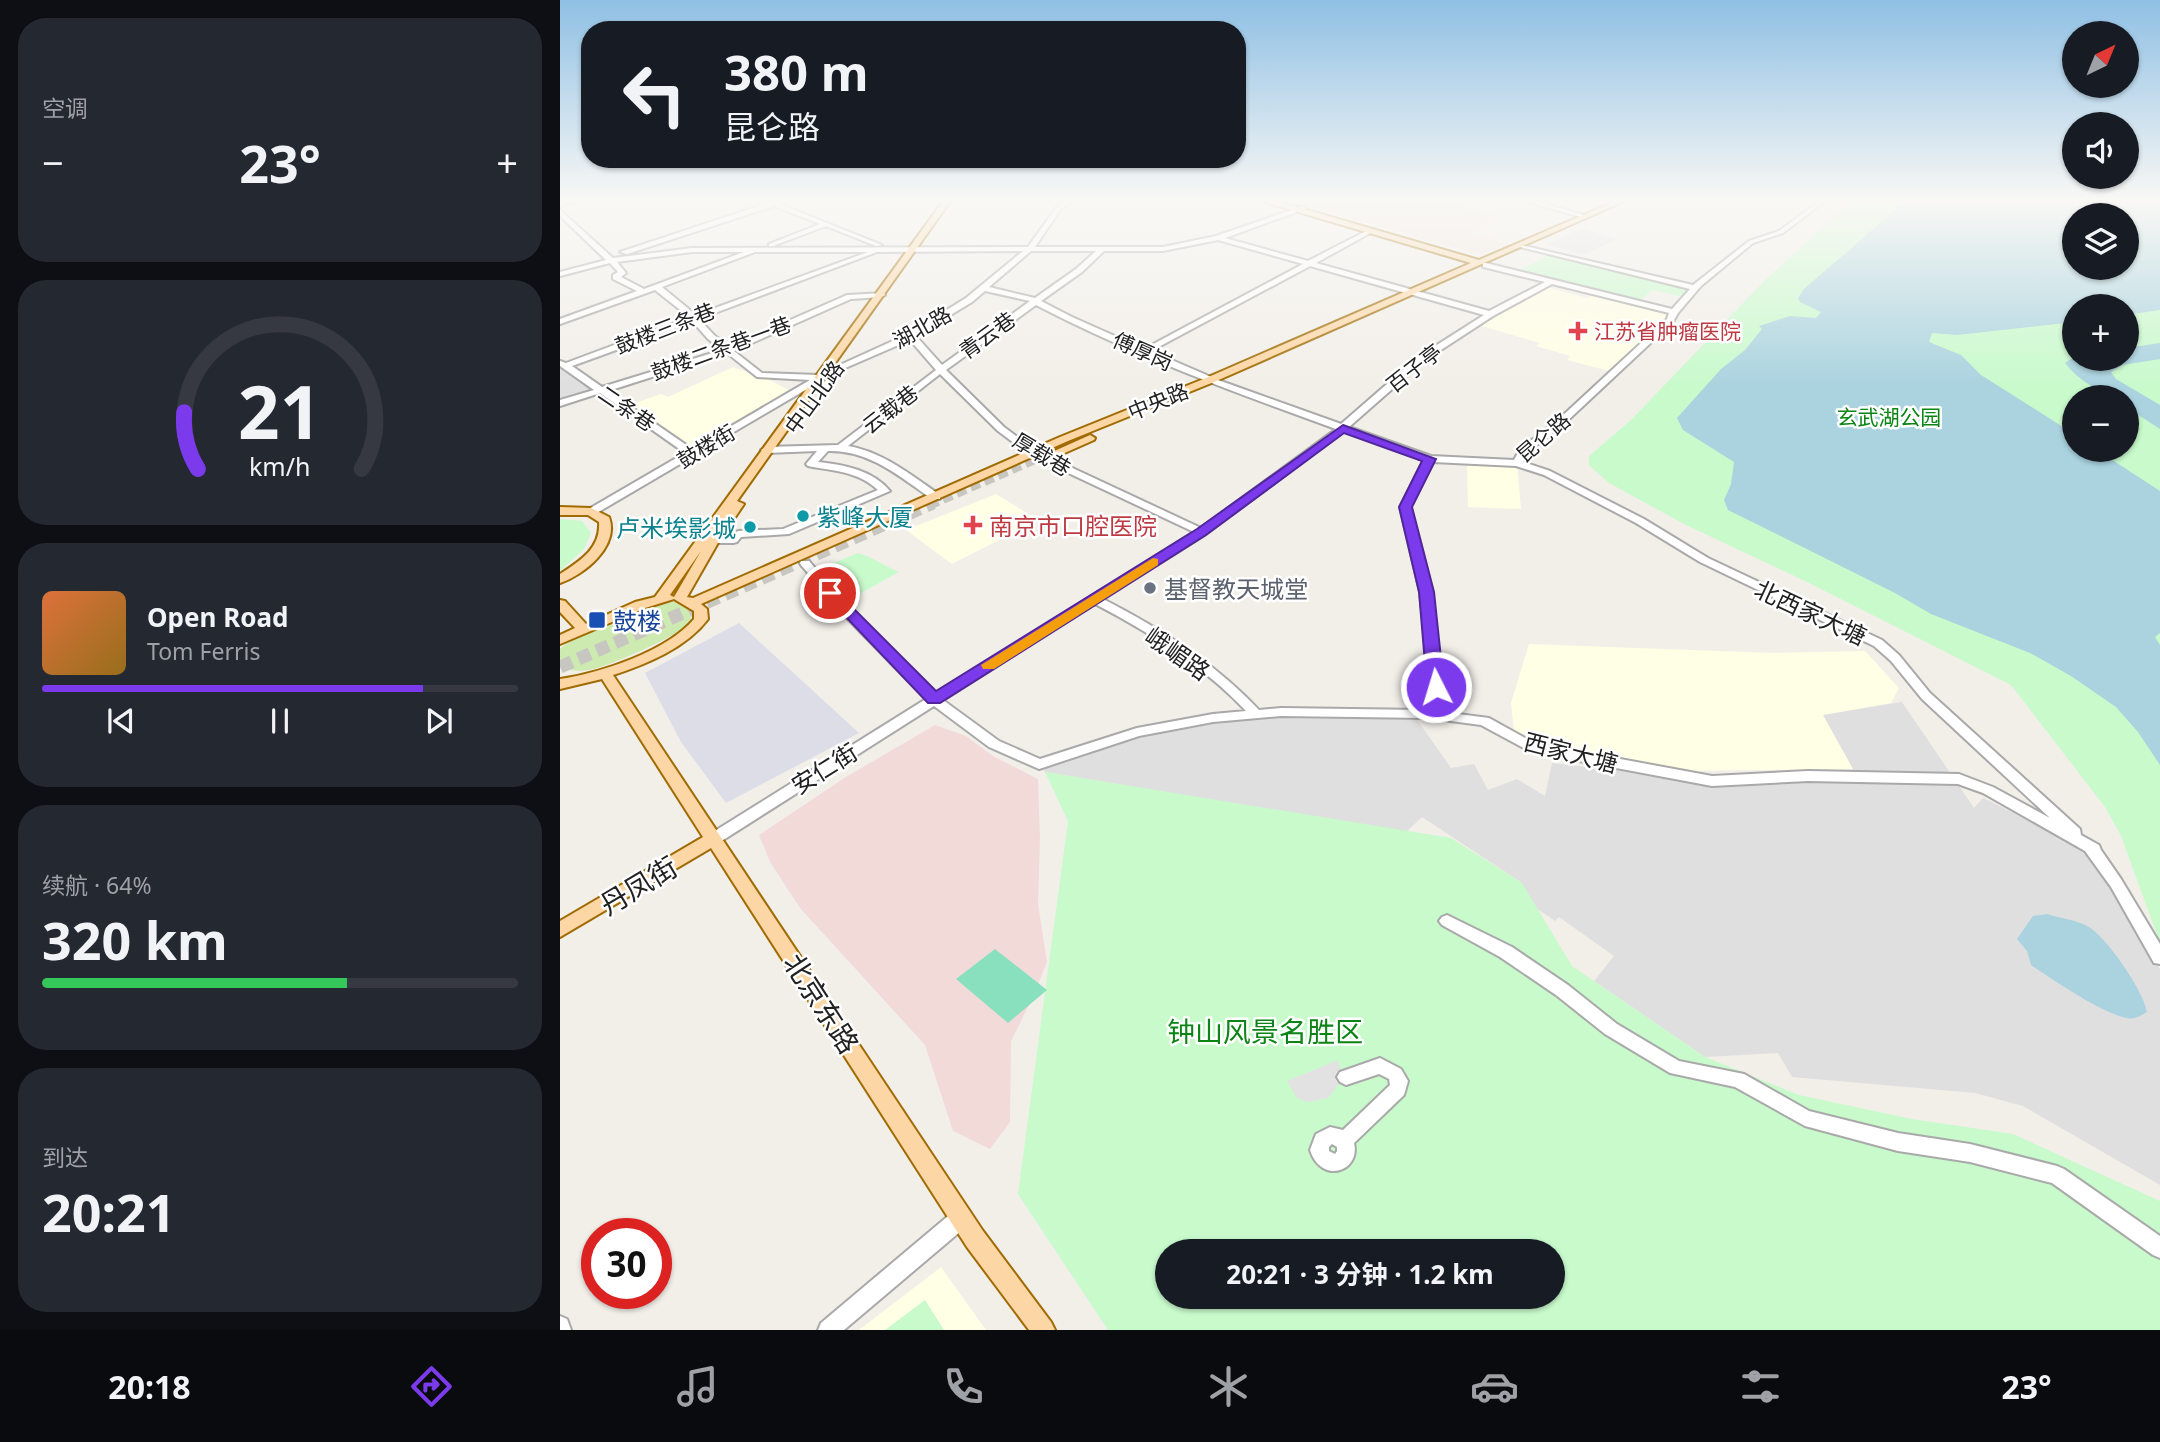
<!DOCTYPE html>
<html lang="zh">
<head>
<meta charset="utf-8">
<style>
	:root { --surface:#171b24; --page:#242831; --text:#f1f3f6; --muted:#9ea1a6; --line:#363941; --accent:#7c3aed }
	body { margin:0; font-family:"Noto Sans","Noto Sans SC",sans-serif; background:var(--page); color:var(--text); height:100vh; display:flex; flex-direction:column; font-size:26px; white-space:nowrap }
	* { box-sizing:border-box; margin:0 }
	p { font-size:23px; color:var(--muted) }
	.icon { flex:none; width:38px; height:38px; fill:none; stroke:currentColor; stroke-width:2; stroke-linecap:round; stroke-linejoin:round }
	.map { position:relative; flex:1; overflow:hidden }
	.side { display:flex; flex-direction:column; gap:18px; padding:18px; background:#0d0f14; width:560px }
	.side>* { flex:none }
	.top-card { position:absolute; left:21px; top:21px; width:665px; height:147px; border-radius:28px; box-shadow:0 2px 5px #0004; background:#171b24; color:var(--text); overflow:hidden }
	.needle { width:46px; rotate:43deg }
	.fabs { position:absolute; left:1502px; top:21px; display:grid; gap:14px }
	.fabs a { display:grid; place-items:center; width:77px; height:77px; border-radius:50%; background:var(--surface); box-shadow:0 2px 5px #0004; font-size:35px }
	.speed { position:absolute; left:21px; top:1218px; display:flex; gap:14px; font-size:35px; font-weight:700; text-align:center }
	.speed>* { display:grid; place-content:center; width:91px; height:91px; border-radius:50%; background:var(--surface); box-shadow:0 2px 5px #0004; line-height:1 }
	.speed .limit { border:10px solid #d22; background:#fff; color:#111 }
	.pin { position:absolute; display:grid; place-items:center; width:60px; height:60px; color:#fff; margin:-30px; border:4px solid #fff; border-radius:50%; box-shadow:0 2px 7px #0007 }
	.me { position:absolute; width:77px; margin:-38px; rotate:355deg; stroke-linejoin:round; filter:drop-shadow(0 0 5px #0008) }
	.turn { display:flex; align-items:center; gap:24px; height:147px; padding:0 28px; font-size:32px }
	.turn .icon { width:91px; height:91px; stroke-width:2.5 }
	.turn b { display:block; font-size:49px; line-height:60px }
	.big { font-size:52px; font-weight:700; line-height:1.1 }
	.side .widget { flex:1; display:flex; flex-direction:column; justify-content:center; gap:10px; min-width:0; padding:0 24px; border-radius:28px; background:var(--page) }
	.side .dial { align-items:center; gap:0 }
	.dial svg { height:182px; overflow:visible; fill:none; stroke:var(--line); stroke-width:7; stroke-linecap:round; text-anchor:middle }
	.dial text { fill:var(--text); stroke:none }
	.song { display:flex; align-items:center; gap:21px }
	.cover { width:84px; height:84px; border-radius:10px; background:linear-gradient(135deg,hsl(20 70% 55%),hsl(40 70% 35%)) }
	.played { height:7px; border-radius:4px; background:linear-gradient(90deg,var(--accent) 80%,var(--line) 80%) }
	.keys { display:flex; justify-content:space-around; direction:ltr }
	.heat { display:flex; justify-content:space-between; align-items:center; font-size:38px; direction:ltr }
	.charge { height:10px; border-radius:5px; background:linear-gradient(90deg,#34c759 64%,var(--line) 0) }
	.trip { position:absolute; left:595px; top:1239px; width:410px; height:70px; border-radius:35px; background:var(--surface); box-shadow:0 2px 5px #0004; font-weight:700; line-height:70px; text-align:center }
	.menu { display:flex; height:112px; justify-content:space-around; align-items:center; background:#090b0e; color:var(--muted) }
	.menu .icon { width:49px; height:49px }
	.menu .on { color:var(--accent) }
	.menu b { font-size:32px; color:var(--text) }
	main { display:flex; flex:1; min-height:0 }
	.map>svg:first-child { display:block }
	.residential { fill:#e0dfdf }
	.commercial { fill:#f2dad9 }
	.education { fill:#ffffe5 }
	.military { fill:#f3e3dd }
	.grass { fill:#cdebb0 }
	.park { fill:#c8facc; fill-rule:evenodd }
	.pitch { fill:#88e0be }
	.parking { fill:#e2e2e2 }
	.plaza { fill:#dddde8 }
	.water { fill:#aad3df; fill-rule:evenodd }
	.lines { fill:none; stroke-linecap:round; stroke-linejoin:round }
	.major-tunnel-far1 { stroke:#c8c6c1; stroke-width:10; stroke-dasharray:10 5; stroke-linecap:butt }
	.major-tunnel { stroke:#c8c6c1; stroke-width:13; stroke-dasharray:13 7; stroke-linecap:butt }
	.minor-casing { stroke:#a9a9a9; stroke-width:4 }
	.major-casing { stroke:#a06b00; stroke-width:4 }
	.minor { fill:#fff; fill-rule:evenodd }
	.major { fill:#fcd6a4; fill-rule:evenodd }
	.route { fill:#7c3aed; stroke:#51269a; stroke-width:2 }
	.slow { fill:#f59e0b }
	.health-dot { fill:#e0444e; stroke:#fff; stroke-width:2.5 }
	.culture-dot { fill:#0f9aa8; stroke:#fff; stroke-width:2.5 }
	.worship-dot { fill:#6b7280; stroke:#fff; stroke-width:2.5 }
	.transit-dot { fill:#1a4fb4; stroke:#fff; stroke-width:2.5 }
	.labels { text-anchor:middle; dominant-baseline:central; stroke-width:5; stroke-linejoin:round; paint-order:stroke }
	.far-street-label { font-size:21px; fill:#222; stroke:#fff }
	.far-health-label { font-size:21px; fill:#be3a42; stroke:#fff; text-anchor:start }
	.far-park-label { font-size:21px; fill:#0c8416; stroke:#fff }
	.culture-label { font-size:24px; fill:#0d838f; stroke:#fff; text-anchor:start }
	.health-label { font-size:24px; fill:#be3a42; stroke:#fff; text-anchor:start }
	.worship-label { font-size:24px; fill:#5b616d; stroke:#fff; text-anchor:start }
	.street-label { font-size:24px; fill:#222; stroke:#fff }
	.transit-label { font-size:24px; fill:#164399; stroke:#fff; text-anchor:start }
	.near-street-label { font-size:28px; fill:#222; stroke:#fff }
	.near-park-label { font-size:28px; fill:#0c8416; stroke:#fff }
</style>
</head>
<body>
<main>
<section class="side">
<div class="widget"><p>空调</p>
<div class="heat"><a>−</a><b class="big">23°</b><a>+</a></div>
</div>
<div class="widget dial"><svg viewBox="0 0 100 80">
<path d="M14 69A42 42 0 1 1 86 69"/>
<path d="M14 69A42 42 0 0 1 8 44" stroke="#7c3aed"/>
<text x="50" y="56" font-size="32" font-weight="700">21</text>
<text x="50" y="72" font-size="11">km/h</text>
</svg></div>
<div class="widget">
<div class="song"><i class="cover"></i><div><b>Open Road</b><p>Tom Ferris</p></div></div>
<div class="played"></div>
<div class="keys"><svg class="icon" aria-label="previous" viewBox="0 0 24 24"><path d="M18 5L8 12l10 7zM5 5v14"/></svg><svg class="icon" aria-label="pause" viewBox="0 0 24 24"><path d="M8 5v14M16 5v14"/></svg><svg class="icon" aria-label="next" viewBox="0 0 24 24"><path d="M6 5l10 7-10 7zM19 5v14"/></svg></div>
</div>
<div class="widget"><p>续航 · 64%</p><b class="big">320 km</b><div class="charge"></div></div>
<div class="widget"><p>到达</p><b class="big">20:21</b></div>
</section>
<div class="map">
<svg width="1600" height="1330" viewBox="0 0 1600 1330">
	<rect width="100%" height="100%" fill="#f2efe9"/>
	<!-- residential -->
	<path class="residential" d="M0,367l33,23 -33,10z
		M1342,702l72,106 9,-10 105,51 72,120v216l-137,-79 -48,-13 -183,-16 -14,-24 -73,4 -111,-76 20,-25 -55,-39 -4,4 -32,-22 -1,-16 -100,-66 -16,15 -361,-60 -6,-8 98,-32 144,-20 132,2 38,54 23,-4 14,26 29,-11 28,17 7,-33 160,18 146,-2 -36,-64z"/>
	<!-- commercial -->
	<path class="commercial" d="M375,725l31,11 27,20 45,23 2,60 -2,65 9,58 -14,35 -22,44 -1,81 -20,27 -37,-18 -28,-86 -125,-137 -30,-46 -11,-27 87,-58z"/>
	<!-- education -->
	<path class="education" d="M983,286l44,12 10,-6 77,20 -61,60 -46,-12 3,-4 -34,-10 4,-3 -65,-19z
		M173,367l36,13 18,9 3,5 -98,56 -65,-44 34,-12 7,3z
		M907,462l50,1 4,46 -53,-2z
		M436,494l42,26 -86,44 -46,-34z
		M969,644l243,9 93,-2 34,37 -8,15 -68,12 30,54 -171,2 -101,-20 -67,-20 -3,-28z
		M381,1267l45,63h-127z"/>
	<!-- military -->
	<path class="military" d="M725,200h163l13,4 -1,2 33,9 -2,2 6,2 -28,14 39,10 -22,9 -11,1z"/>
	<!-- grass -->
	<path class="grass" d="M115,602l16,7c1,6 1,10 -3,15 -10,12 -79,42 -95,45 -12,3 -21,2 -33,-1v-19c18,-17 90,-46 115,-47z"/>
	<!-- park -->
	<path class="park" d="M1293,200h307v743l-39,-107 -16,-29 -94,-122 -206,-104 -119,-56 -77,-42 -20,-18v-9l42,-36 135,-141zM1514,215h52v53h-52zM1514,306h52v53h-52zM1514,397h52v53h-52z
		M991,254l141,35 -8,8 -31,-7 -13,10 -120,-30z
		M0,519l22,2 9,12 -7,16 -24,22z
		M298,553c15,4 26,13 41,19l-49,27 -31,-30z
		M485,772l406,66 71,45 50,83 133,91 94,38 113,24 101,15 147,67v129h-1052l-90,-136 50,-373zM607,1251h385v46h-385z
		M365,1300l19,30h-59z"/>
	<!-- pitch -->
	<path class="pitch" d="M435,949l52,41 -39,33 -52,-44z"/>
	<!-- parking -->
	<path class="parking" d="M1022,229l35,10 -34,16 -36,-11z
		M778,1060l4,14 -2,8 -12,16 -21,4 -10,-4 -10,-17z"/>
	<!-- plaza -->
	<path class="plaza" d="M179,623l120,110 -133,70 -45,-61 -36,-69z"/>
	<!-- water -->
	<path class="water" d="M1347,200h253v110l-34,5v-9h-52v16l-117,13 -25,-2 -3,9 32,13 20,20 93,59v16h23l63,41v142l-5,4 5,8v120l-22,-33 -22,-25 -45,-31 -41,-23 -99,-39 -36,-21 -167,-83 -4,-10 7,-16 3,-22 -51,-32 -6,-12 44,-49 24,-19 17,-21 -3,-3 31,-10 26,2 5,-6 -21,-10 -2,-4 6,-9zM1514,215h52v53h-52z
		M1600,343v16l-37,6 -12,7 5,7 44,26v24l-34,-22v-10c-22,0 -47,-16 -61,-34l9,-6 52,2v-11z
		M1487,914c12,4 30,6 42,13 18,11 55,64 58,85 -7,4 -12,8 -20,6 -26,-5 -73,-38 -96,-53l-4,-14 -10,-12 16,-23z"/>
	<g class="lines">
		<!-- major-tunnel-far1 -->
		<path class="major-tunnel-far1" d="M369,505l124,-54"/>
		<!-- major-tunnel -->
		<path class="major-tunnel" d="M0,667l373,-164"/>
		<defs>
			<path id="minor" d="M13,200h10l-23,6v-4z
				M206,200h4l112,45 -6,1 -50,-20 -53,20h-4v-2l51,-20 -46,-18 -147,48 -7,-2 148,-49 -3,-2z
				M507,200h7l-14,10 -25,37h128l53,-11 87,-30 2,1v2l-80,29 83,23 60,-31h4v2l-56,31 173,48 56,-29 -62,-15v-4h3l186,46 18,-20 -174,-43v-2l177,41 56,-44 30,-10 42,-31h6l-44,33 -30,10 -52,43 -23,27 -5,9 -108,101 -38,30 -4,9 27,9 94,48 64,39 174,82 17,15 31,38 150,136 1,6 18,10 2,5 20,29 39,65v20l-6,-1 -43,-76 -26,-36 -102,-58 -25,-9 -150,-3 -96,5 -181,-34 -50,-27 -53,-7 -147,-2 -68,6 -74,14 -100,33 -50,-22 -55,-41 -214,136 -5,1 -5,-1 -2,-4 2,-4 216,-135 -82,-84 -43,-50 -1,-2 1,-2h8l43,50 83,83 259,-162 -164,-77 -32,-24 -58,-57 -92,72c35,6 63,29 92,49v4h-8c-32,-22 -62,-49 -104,-48l-10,11c27,3 54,8 72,29l-101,43 -48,3 -4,5 -4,1h-24l-1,-2 1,-2 21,-2 8,-6 45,-2 95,-39c-20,-19 -45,-19 -70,-24l-2,-2 11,-13 -51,2 -5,-3 5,-3 72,-2 98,-75 -26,-30 -74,32 -138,81 -1,3 -5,1 -97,57h-8v-4l98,-57 -85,-60 -40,13v-6l34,-10 -34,-24v-5l6,2 123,-46 -34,-27 -95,34v-5l77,-28 -24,-12v-4l5,-3 -8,-9 -50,13v-4l46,-12 -46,-44v-6l53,48 79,-10 336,-1 28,-39zM658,240l85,24 -159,85 -72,-32 -31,-16 41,-29 22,-21h59zM463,251l-57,47 -58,36 -90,41 -56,-2 -28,-22 117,-52 30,-2 4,-2 -1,-2 -37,2 -118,52 -15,-12 -15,-16 178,-67zM471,251h65l-20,18 -41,29 -46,-11zM132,252h52l-100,37 -23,-12 5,-4 -9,-11zM195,252h113l-172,63 -34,-28zM750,266l174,49 -66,42 -77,67 -123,-44 -67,-29zM992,284l117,29 -2,6 -108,100 -39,30 -6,11 -83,-4 -82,-29 75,-66 69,-45zM425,291l45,10 -88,64 -26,-29 56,-34zM476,305c96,50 198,87 300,124l-135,99 -165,-77 -32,-24 -58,-57zM133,322l15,17 14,11 -120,37 -30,-21zM167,353l30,24 53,3 -118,69 -84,-58zM784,431l80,29 -24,47 20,85 10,95 -7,23 -142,-2 -22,2c-44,-47 -99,-82 -156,-111l103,-65zM873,462l83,4 28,9 92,48 64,39 174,84 17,15 31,38 128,119 -57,-31 -34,-13 -151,-3 -96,5 -178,-33 -45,-25 -54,-7 7,-24 -10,-95 -22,-85zM535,604c54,28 109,62 151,107l-33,3 -76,14 -97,31 -41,-18 -56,-41z
				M960,200h9l59,16 -3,2z
				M887,915l65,32 56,38 49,39 62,37 65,13 65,37 89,22 72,11 87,22 7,3 96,67v22l-7,-3 -101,-72 -82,-21 -72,-11 -93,-25 -70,-39 -65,-14 -65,-39 -49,-39 -56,-38 -58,-32 -3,-4 3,-4z
				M820,1058l21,11 7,12 -4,14 -50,48c7,29 -33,42 -44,7l6,-16 14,-7 13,3 47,-45 -1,-6 -10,-5 -33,11 -6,-3 -3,-5 3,-5zM772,1144l5,3v4l-2,3 -6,-3v-4z
				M401,1209l7,2 3,7 -3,7 -124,105h-26l3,-7 133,-112z
				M0,1316l7,3 4,11h-11z"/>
			<path id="major" d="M384,200h7l-214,301 7,3 -25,37 -32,56 6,1 367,-161 146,-59 265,-115 -207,-61v-2h9l206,60 139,-60h9l-413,182 -146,59 -367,163 6,5 1,10c-22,29 -61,45 -95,56l370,556 68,91 4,8h-26l-62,-83 -256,-399 -151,89v-16l143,-84 -101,-158 -42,10v-10c41,-6 107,-28 134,-60v-8l-20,-12 -29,9 -85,36v-9l15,-7 -15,-16v-12l5,1 21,23 49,-22 20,-5zM141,551l-27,46 -4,-2z
				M530,435l5,3 -1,2 -43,19 -4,1 -6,-3z
				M0,507l31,1 18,9c11,29 -25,58 -49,66v-9c20,-13 41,-26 39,-52l-11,-7h-28z"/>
		</defs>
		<!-- minor casing -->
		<use href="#minor" class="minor-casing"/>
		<!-- major casing -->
		<use href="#major" class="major-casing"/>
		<!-- minor -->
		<use href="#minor" class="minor"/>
		<!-- major -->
		<use href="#major" class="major"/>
	</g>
	<!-- sky -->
	<linearGradient id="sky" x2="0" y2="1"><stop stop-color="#8fc0e4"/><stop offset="0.52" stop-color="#f9f8f5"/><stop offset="1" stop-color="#f9f8f5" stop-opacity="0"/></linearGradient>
	<rect width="1600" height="386" fill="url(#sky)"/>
	<!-- route -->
	<path class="route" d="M783,425l93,34 -24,48 22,85 10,95 -3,4 -5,2 -9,-6 -8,-95 -20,-85 23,-46 -78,-28 -138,102 -266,168h-12l-105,-110 2,-3h10l101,101 261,-162z"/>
	<!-- slow -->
	<path class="slow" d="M593,558l5,1v6l-164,104h-11l-2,-4z"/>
	<!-- markers -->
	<g class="health-dot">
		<path d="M1014.5 320.5h7v7h7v7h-7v7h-7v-7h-7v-7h7z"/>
		<path d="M409.5 514.5h7v7h7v7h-7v7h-7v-7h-7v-7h7z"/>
	</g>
	<g class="culture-dot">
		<circle cx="243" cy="516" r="7"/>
		<circle cx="190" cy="527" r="7"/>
	</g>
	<circle class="worship-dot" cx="590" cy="588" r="7"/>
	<rect class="transit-dot" x="28" y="611" width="18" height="18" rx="3.5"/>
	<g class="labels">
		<!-- far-street labels -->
		<g class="far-street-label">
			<text transform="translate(362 327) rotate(-29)">湖北路</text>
			<text transform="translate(105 328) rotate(-21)">鼓楼三条巷</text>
			<text transform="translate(427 335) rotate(-36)">青云巷</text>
			<text transform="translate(161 348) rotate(-20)">鼓楼二条巷一巷</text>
			<text transform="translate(583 351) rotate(24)">傅厚岗</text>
			<text transform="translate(854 368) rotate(-38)">百子亭</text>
			<text transform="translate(254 397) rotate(-54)">中山北路</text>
			<text transform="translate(598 401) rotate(-22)">中央路</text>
			<text transform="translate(67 408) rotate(34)">二条巷</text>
			<text transform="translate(330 409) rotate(-38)">云载巷</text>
			<text transform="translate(983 437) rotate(-41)">昆仑路</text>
			<text transform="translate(146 446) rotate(-31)">鼓楼街</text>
			<text transform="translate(482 454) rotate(31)">厚载巷</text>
		</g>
		<!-- far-health labels -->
		<g class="far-health-label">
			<text x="1034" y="331">江苏省肿瘤医院</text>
		</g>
		<!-- far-park labels -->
		<g class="far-park-label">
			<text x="1329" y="417">玄武湖公园</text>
		</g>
		<!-- culture labels -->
		<g class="culture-label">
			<text x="257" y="516">紫峰大厦</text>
			<text x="176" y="527" text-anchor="end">卢米埃影城</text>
		</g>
		<!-- health labels -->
		<g class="health-label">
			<text x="429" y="525">南京市口腔医院</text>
		</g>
		<!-- worship labels -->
		<g class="worship-label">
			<text x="604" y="588">基督教天城堂</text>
		</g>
		<!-- street labels -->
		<g class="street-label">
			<text transform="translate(1251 612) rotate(25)">北西家大塘</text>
			<text transform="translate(618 653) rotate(35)">峨嵋路</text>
			<text transform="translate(1011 752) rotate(14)">西家大塘</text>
			<text transform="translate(264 768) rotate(-32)">安仁街</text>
		</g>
		<!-- transit labels -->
		<g class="transit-label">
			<text x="53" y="620">鼓楼</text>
		</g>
		<!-- near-street labels -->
		<g class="near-street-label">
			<text transform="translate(78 885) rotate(-31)">丹凤街</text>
			<text transform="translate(262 1003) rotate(57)">北京东路</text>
		</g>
		<!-- near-park labels -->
		<g class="near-park-label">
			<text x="705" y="1031">钟山风景名胜区</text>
		</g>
	</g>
</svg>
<div class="fabs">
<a><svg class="needle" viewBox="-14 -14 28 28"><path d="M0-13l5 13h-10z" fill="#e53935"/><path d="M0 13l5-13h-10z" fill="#9ea1a6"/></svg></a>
<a><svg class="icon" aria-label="sound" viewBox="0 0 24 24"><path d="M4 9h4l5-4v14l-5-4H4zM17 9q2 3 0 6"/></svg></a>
<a><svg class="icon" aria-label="layers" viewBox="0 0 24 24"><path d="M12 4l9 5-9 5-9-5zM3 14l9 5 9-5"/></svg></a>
<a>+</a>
<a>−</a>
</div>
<div class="speed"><div class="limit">30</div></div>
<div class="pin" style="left:270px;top:593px;background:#d93025"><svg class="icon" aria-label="arrive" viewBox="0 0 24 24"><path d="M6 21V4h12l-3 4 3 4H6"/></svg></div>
<svg class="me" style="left:876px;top:687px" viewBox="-20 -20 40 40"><circle r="17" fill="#7c3aed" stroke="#fff" stroke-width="3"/><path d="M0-11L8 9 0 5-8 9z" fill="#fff"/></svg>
<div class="trip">20:21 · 3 分钟 · 1.2 km</div>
<div class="top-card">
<div class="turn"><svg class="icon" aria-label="left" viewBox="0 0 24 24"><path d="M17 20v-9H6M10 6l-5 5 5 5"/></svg><div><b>380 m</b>昆仑路</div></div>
</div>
</div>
</main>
<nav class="menu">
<b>20:18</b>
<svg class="icon on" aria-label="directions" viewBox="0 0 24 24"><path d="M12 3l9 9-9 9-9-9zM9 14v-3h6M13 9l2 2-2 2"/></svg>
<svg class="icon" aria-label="music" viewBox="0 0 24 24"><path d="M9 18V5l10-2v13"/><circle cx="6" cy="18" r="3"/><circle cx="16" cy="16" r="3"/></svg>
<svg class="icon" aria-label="phone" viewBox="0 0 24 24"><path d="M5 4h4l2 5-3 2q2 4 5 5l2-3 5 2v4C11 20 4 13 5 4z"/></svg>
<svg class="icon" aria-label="climate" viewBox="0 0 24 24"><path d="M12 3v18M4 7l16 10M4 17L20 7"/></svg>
<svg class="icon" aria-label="car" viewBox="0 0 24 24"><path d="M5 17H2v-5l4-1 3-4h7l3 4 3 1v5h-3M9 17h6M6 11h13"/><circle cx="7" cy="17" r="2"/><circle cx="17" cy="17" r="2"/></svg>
<svg class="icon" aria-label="filters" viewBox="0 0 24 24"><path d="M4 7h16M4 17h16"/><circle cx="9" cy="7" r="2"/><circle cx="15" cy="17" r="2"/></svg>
<b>23°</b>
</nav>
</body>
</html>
